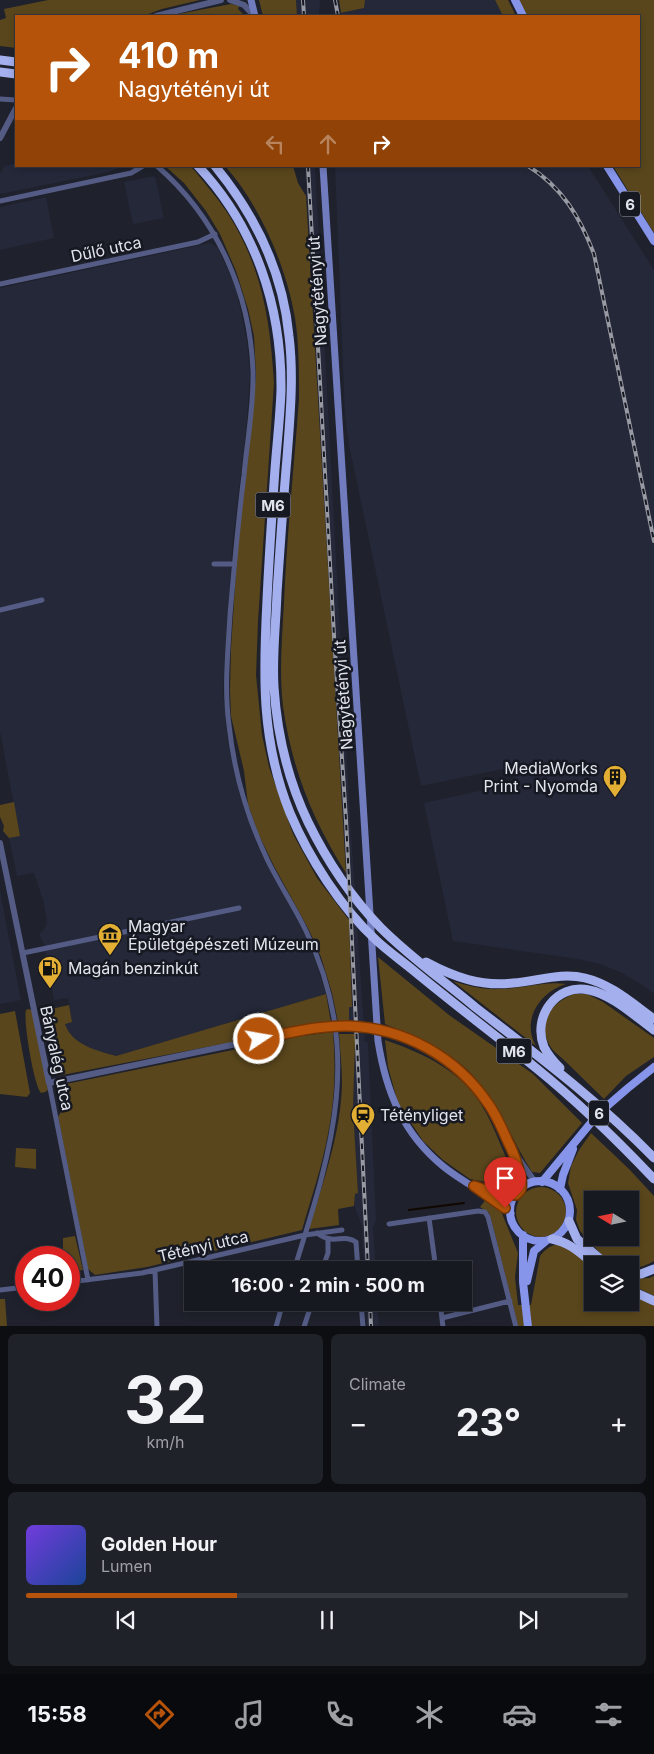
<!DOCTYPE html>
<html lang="en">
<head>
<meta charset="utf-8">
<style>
	:root { --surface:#171921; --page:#20222a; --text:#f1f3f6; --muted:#9ea0a5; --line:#36383f; --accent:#b45309 }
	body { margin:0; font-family:Inter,sans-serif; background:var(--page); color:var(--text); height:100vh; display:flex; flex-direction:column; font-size:19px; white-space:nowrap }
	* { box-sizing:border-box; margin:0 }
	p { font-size:16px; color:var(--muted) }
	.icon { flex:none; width:28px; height:28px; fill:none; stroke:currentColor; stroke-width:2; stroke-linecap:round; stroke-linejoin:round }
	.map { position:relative; height:1326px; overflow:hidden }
	.panel { display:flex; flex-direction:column; gap:8px; padding:8px; background:#0d0e12; flex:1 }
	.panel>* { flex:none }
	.guide { position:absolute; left:15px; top:15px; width:625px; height:152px; border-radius:0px; box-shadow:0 2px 8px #0003,0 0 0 1px var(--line); background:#b45309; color:#fff; overflow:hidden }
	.needle { width:32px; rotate:280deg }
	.buttons { position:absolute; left:584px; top:1191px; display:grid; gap:10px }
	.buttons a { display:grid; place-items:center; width:55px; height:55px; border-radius:0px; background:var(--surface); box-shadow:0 2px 8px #0003,0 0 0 1px var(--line); font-size:25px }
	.speed { position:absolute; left:15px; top:1246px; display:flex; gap:10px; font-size:25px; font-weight:700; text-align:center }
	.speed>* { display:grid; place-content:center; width:65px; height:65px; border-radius:50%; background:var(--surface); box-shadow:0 2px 8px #0003,0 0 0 1px var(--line); line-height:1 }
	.speed .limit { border:8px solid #d22; background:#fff; color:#111 }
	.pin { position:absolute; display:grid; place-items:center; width:42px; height:42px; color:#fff; margin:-51px -21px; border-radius:50% 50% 50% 0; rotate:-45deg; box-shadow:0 0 5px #0007 }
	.pin .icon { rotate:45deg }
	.me { position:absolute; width:55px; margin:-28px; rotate:78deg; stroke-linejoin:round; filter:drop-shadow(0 0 4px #0008) }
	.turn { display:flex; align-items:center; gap:18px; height:105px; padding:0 20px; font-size:22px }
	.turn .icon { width:65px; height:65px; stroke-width:2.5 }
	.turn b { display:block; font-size:35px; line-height:42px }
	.lanes { display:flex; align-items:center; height:48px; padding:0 20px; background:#0003; justify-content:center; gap:25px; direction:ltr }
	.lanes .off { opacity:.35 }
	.big { font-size:38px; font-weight:700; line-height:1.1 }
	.panel .card { flex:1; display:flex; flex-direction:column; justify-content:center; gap:8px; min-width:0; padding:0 18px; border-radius:8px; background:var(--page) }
	.panel .dial { align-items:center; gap:0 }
	.dial b { font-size:65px; line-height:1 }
	.song { display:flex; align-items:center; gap:15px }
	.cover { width:60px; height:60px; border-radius:8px; background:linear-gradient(135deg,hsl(260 70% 55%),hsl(220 70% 35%)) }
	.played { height:5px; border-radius:2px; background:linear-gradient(90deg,var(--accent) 35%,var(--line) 35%) }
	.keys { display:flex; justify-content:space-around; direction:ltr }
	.heat { display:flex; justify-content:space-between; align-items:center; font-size:28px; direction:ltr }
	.panel .tiles { flex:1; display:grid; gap:8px; grid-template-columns:1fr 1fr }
	.card:last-child { grid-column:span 2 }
	.trip { position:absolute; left:184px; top:1261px; width:288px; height:50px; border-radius:0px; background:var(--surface); box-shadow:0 2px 8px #0003,0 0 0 1px var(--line); font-weight:700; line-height:50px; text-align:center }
	.dock { display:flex; height:80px; justify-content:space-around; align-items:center; background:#090a0d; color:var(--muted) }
	.dock .icon { width:35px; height:35px }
	.dock .active { color:var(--accent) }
	.dock b { font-size:22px; color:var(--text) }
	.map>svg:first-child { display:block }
	.built { fill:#252839 }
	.green { fill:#59461c; fill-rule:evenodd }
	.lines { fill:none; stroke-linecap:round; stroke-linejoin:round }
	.stream { stroke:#100800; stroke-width:2 }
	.minor { stroke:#545c85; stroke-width:5 }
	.tertiary { stroke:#545c85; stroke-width:6 }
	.secondary { stroke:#717cbe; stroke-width:7 }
	.primary { stroke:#8695ea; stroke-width:8 }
	.motorway { stroke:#a4b0ee; stroke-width:9 }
	.rail-casing { stroke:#989aa3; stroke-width:4 }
	.rail { stroke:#161822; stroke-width:2; stroke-dasharray:5.5; stroke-linecap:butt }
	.route-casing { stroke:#753606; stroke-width:12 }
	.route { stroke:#b45309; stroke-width:9 }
	.labels { text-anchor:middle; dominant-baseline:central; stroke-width:5; stroke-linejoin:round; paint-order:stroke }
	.shield { fill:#161822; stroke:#a5a7af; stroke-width:1 }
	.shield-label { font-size:15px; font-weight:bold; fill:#e2e4eb }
	.street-label { font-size:16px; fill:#e2e4eb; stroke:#161822 }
	.poi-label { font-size:16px; fill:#e2e4eb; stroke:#161822; text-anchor:start }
</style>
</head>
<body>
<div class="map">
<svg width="654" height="1327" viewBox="0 0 654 1327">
	<rect width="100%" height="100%" fill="#1f212c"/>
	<!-- built -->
	<path class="built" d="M296,0h24l-1,16h-22z
		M365,0h130l8,16h-160l-2,-3 23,-5z
		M16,163v3h107l-14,6 -109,22v-21l5,-7z
		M305,166h10l35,652 15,224h3v3l8,175 -3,8 3,42h-12l-2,-44 -7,-18v-14l3,-1 -5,-84 2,-75 -6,-12 -1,-15h4l-3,-87 -23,-379z
		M335,166h81l1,2 7,-2h100l13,10 6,-10h45l66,104v724l-13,-10 -21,-12 -20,-8 -22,-5 -125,-18 -29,-138 92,-20 -4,-16 -91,19 -72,-341 -4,-29z
		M155,176l9,42 -31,6 -9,-42z
		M46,197l8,41 -54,12v-43z
		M210,243l8,5 18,40 11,53 3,35 -4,55 -13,108 -8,113 -2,39 5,53 13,56 17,47 47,88 12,30 9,29 -210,62 -23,-6 -18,-11 -9,-11 -1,-5 7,-1 -4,-24 -14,2 -10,-56 -5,-10 5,-4 3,-7 -3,-20 -10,-30 -17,3 -8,-38 11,-2 -20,-104v-444z
		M0,891l21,109 -21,4z
		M366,1303h11l2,23h-12z"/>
	<!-- green -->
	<path class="green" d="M48,0h152l-38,9 -19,7h-127v32l-16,-2v-26l6,-2 -2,-9z
		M259,0h37l1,16h-34z
		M339,0h26l-1,8 -23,5z
		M495,0h13l8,16h-13z
		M518,0h136v233l-41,-67h26v-150h-112z
		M231,4l8,2 -1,3 7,7h-77z
		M165,166h25l5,5c12,15 25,30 35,46 33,54 40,104 44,166l-16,238 -2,54 6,60 7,32 24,67 24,44 32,42 3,87h-3v15h-11l-6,-29 -11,-36 -12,-27 -35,-64 -16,-33 -10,-29 -4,-33 -13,-55 -1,-26 1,-42 6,-93 19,-180 -2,-39 -6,-27 -12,-38 -16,-37 -14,-23 -22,-28z
		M225,166h68l5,17 8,13 40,677c-31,-49 -51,-96 -61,-154 -7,-37 -3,-79 -1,-117 3,-68 10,-136 15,-203 0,-27 0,-55 -4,-81 -9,-52 -35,-113 -70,-152z
		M14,802l6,34 -11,2 -6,-7 1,-5 -4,-9v-12z
		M378,957l71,58 84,59 49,49 -42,50 -8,-1c-19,-30 -32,-65 -55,-92 -24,-29 -59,-42 -92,-56z
		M453,981c15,5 31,9 47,8 22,0 43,-8 66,-5 -26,8 -45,36 -30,62z
		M326,994l5,29 -274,53 -2,-1 -13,-64 27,-6 3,17 -7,2c7,21 33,27 51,32z
		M574,994h13l16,8 51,36v19l-28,19 -22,23c-13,-13 -26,-25 -39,-38 -5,-5 -13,-10 -16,-17 -13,-24 3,-41 25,-50z
		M29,1009l5,2 14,79 -3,2 -4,1c-7,-7 -18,-72 -15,-83z
		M15,1011l15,82 -3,4 -27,-3v-80z
		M333,1032c3,34 2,68 -5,102 -6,33 -17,64 -26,96l-155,37 -52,8 -7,-6 -30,-152 4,-7 -4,-22 3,-3 241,-49z
		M339,1034h16l2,7 -2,2 -2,66 5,84 -3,1 -1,12 -16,3 1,16 -30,4c14,-47 32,-96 33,-145 0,-17 -2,-34 -3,-50z
		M385,1040c37,13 76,30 97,66 7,11 12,23 17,35 5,12 12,26 13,40l-4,5 -38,-7 -27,-19 -20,-19 -25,-38 -10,-36z
		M591,1133l38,36 25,27v65c-7,4 -16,8 -24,7v-3h-14l-14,-10 -22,-24 -4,-11 1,-10 -9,-27 3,-17 8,-16zM592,1200h38v38h-38z
		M16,1148l20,1v20l-21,-2z
		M516 1212a25 25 0 1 1 50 0a25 25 0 1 1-50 0Z
		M487,1198l14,13 17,42 -3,24 3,28h13l9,-49c19,-25 36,-3 52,12v34h38v-8l24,9v23h-136l-27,-107 -2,-6 -9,-6z
		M75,1236l8,34 -14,2v-14l-6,-1v-19z
		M654,1276v20l-24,-12v-5l19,-1z
		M0,1299h5l2,27h-7z"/>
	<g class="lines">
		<!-- stream -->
		<path class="stream" d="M409,1210l55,-7"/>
		<!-- minor -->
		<path class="minor" d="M0,99l16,1
			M157,166c60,52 93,126 96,205 1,35 -6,70 -9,104 -6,47 -10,93 -14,140 -2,36 -6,74 -1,110 5,47 18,92 38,134 12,25 27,47 39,72 58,121 26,219 -12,339
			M0,201l131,-28 12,-7
			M0,284l198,-42 17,-8
			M214,564h20
			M0,610l42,-10
			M23,953l216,-45
			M49,1083l39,197
			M429,1218l7,52
			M389,1224l89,-13 7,1 3,5 28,110
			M317,1233c17,13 26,0 39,9l2,28
			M322,1270l6,-17v-13
			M155,1271l2,56
			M69,1282l73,-9 163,-38 37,-5
			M0,1290l26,-3
			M361,1302l2,25
			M440,1302l3,25
			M442,1318l68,-17
			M276,1327l7,-25
			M304,1327l8,-25"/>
		<!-- tertiary -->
		<path class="tertiary" d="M230,0l14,5 10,11
			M156,16l65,-16
			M0,138l16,-30
			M0,843l49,240 259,-54c86,-13 158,23 196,103 8,18 17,37 17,57
			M516,1155l19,27"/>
		<!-- secondary -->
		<path class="secondary" d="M251,0l4,16
			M323,166l55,875c8,51 25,93 66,126 21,17 47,28 67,46
			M482,1189l13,4 21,2"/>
		<!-- primary -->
		<path class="primary" d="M515,0l8,16
			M607,166l47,75
			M510 1211a30 30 0 1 1 60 0a30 30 0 1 1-60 0Z
			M542,1182l57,-69 29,-25 26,-21
			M560,1189l3,-14 10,-26
			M523,1235v47l5,45
			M527,1281l7,-30 12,-10"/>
		<!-- motorway -->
		<path class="motorway" d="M0,60l16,2
			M0,72l16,2
			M198,166c58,62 84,141 83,225 -1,26 -4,52 -6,78 -3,44 -6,87 -8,131 -4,76 -6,141 23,213 19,45 51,95 87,128 12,11 25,20 37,30 40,33 82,65 122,97 42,34 81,72 118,111
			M215,166c40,49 68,107 74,170 5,40 1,82 -2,122 -4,45 -7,90 -10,135 -1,31 -5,63 -3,94 3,46 14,93 34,135 19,39 43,75 73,106 29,29 63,53 94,79 62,48 125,95 179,151
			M426,962c28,15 55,25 87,21 25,-2 48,-11 72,-5 26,6 48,26 69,41
			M560,1068c-6,-6 -12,-13 -16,-21 -12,-30 12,-64 45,-57 22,4 47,27 65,40
			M569,1221l8,18 30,26
			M552,1239c19,4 28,14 43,26
			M630,1274h11l13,-5
			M630,1290l24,11"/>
		<defs>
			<path id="rail" d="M303,0l1,16
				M335,0l3,16
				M308,166l26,470 12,184 22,450
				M528,166c34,21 52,51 66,88l60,287
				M370,1302l1,25"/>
		</defs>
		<!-- rail casing -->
		<use href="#rail" class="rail-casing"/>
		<!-- rail -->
		<use href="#rail" class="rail"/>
	</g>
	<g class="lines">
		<defs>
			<path id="route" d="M259,1039c30,-6 60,-14 90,-13 55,2 107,31 138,76 9,12 15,26 21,40 5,9 16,38 13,47 -1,3 -4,4 -5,6l-21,-2 -21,-7 31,22"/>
		</defs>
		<!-- route casing -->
		<use href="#route" class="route-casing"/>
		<!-- route -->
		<use href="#route" class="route"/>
	</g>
	<!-- icons -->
	<defs>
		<symbol id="building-pin" viewBox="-11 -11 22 30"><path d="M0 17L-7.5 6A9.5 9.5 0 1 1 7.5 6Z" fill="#e2af34" stroke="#161822"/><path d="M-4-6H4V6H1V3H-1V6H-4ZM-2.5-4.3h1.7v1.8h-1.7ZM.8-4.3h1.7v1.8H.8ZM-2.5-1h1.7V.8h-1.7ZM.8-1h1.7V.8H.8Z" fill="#111"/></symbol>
		<symbol id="museum-pin" viewBox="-11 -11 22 30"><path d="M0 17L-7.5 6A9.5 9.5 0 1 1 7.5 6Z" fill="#e2af34" stroke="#161822"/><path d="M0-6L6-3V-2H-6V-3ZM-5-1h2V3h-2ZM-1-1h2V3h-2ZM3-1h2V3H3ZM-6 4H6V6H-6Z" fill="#111"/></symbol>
		<symbol id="fuel-pin" viewBox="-11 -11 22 30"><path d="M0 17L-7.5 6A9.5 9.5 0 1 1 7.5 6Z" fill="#e2af34" stroke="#161822"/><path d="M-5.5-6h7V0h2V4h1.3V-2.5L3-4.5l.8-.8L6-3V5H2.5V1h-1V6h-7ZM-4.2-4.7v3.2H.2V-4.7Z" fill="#111"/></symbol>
		<symbol id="station-pin" viewBox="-11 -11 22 30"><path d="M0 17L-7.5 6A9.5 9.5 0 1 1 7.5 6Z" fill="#e2af34" stroke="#161822"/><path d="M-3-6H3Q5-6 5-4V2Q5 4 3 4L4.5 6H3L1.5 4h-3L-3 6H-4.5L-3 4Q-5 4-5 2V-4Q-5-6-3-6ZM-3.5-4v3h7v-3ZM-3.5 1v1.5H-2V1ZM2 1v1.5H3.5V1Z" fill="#111"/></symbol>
	</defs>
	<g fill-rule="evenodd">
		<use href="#building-pin" x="601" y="763" width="28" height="38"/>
		<use href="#museum-pin" x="96" y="921" width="28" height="38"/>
		<use href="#fuel-pin" x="36" y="954" width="28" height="38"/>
		<use href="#station-pin" x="349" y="1101" width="28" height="38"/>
	</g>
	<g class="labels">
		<!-- shield labels -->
		<g class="shield">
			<rect x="620" y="191.5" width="20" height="25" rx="4"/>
			<rect x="255.5" y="492.5" width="35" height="25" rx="4"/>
			<rect x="496.5" y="1038.5" width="35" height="25" rx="4"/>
			<rect x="589" y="1100.5" width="20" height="25" rx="4"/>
		</g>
		<g class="shield-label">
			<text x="630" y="204">6</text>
			<text x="273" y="505">M6</text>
			<text x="514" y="1051">M6</text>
			<text x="599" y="1113">6</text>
		</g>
		<!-- street labels -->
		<g class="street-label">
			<text transform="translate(106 249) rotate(-12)">Dűlő utca</text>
			<text transform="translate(317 291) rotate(-94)">Nagytétényi út</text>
			<text transform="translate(343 695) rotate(-94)">Nagytétényi út</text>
			<text transform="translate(57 1058) rotate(78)">Bányalég utca</text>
			<text transform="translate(203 1246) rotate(-13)">Tétényi utca</text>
		</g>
		<!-- poi labels -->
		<g class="poi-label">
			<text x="598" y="768" text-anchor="end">MediaWorks<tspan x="598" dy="18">Print - Nyomda</tspan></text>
			<text x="128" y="926">Magyar<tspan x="128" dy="18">Épületgépészeti Múzeum</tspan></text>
			<text x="68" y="968">Magán benzinkút</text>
			<text x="380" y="1115">Tétényliget</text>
		</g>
	</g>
</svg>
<div class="buttons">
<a><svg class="needle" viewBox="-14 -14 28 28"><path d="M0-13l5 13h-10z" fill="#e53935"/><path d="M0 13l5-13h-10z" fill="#9ea0a5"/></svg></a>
<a><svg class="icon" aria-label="layers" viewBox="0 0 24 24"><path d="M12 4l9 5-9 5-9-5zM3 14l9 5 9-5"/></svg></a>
</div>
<div class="speed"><div class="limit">40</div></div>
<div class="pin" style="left:505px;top:1208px;background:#d93025"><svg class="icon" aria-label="arrive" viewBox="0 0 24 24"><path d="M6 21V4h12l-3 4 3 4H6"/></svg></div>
<svg class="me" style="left:259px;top:1039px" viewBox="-20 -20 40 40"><circle r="17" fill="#b45309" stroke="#fff" stroke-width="3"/><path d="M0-11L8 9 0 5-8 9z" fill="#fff"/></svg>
<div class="trip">16:00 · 2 min · 500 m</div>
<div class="guide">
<div class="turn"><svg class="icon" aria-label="right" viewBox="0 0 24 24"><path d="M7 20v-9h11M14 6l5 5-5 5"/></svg><div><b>410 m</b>Nagytétényi út</div></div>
<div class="lanes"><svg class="icon off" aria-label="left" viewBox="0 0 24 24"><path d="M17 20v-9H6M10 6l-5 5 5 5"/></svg><svg class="icon off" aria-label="ahead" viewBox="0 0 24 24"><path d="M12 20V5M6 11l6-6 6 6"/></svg><svg class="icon" aria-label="right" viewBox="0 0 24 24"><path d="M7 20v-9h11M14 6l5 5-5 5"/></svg></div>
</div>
</div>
<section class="panel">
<div class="tiles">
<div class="card dial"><b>32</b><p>km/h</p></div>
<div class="card"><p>Climate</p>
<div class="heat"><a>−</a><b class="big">23°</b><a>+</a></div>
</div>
<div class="card">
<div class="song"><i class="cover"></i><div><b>Golden Hour</b><p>Lumen</p></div></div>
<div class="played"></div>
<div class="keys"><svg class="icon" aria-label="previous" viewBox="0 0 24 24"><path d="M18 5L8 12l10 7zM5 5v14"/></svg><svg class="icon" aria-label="pause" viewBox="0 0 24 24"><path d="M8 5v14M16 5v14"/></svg><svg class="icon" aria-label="next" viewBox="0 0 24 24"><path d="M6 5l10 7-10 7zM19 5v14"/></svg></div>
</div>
</div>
</section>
<nav class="dock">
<b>15:58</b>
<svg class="icon active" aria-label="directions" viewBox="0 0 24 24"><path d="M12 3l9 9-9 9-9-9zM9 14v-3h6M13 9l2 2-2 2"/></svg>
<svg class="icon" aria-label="music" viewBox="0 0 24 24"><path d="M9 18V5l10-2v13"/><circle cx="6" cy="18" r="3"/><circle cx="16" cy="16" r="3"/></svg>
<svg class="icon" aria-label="phone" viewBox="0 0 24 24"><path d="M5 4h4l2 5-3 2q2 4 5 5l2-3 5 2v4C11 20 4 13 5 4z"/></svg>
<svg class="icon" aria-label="climate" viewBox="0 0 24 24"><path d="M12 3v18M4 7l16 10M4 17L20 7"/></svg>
<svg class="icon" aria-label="car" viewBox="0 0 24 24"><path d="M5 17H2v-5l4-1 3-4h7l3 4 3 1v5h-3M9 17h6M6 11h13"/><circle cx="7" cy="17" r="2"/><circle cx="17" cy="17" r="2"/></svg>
<svg class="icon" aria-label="filters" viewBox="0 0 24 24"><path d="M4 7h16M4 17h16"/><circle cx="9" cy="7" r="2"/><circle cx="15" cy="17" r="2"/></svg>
</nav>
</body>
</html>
